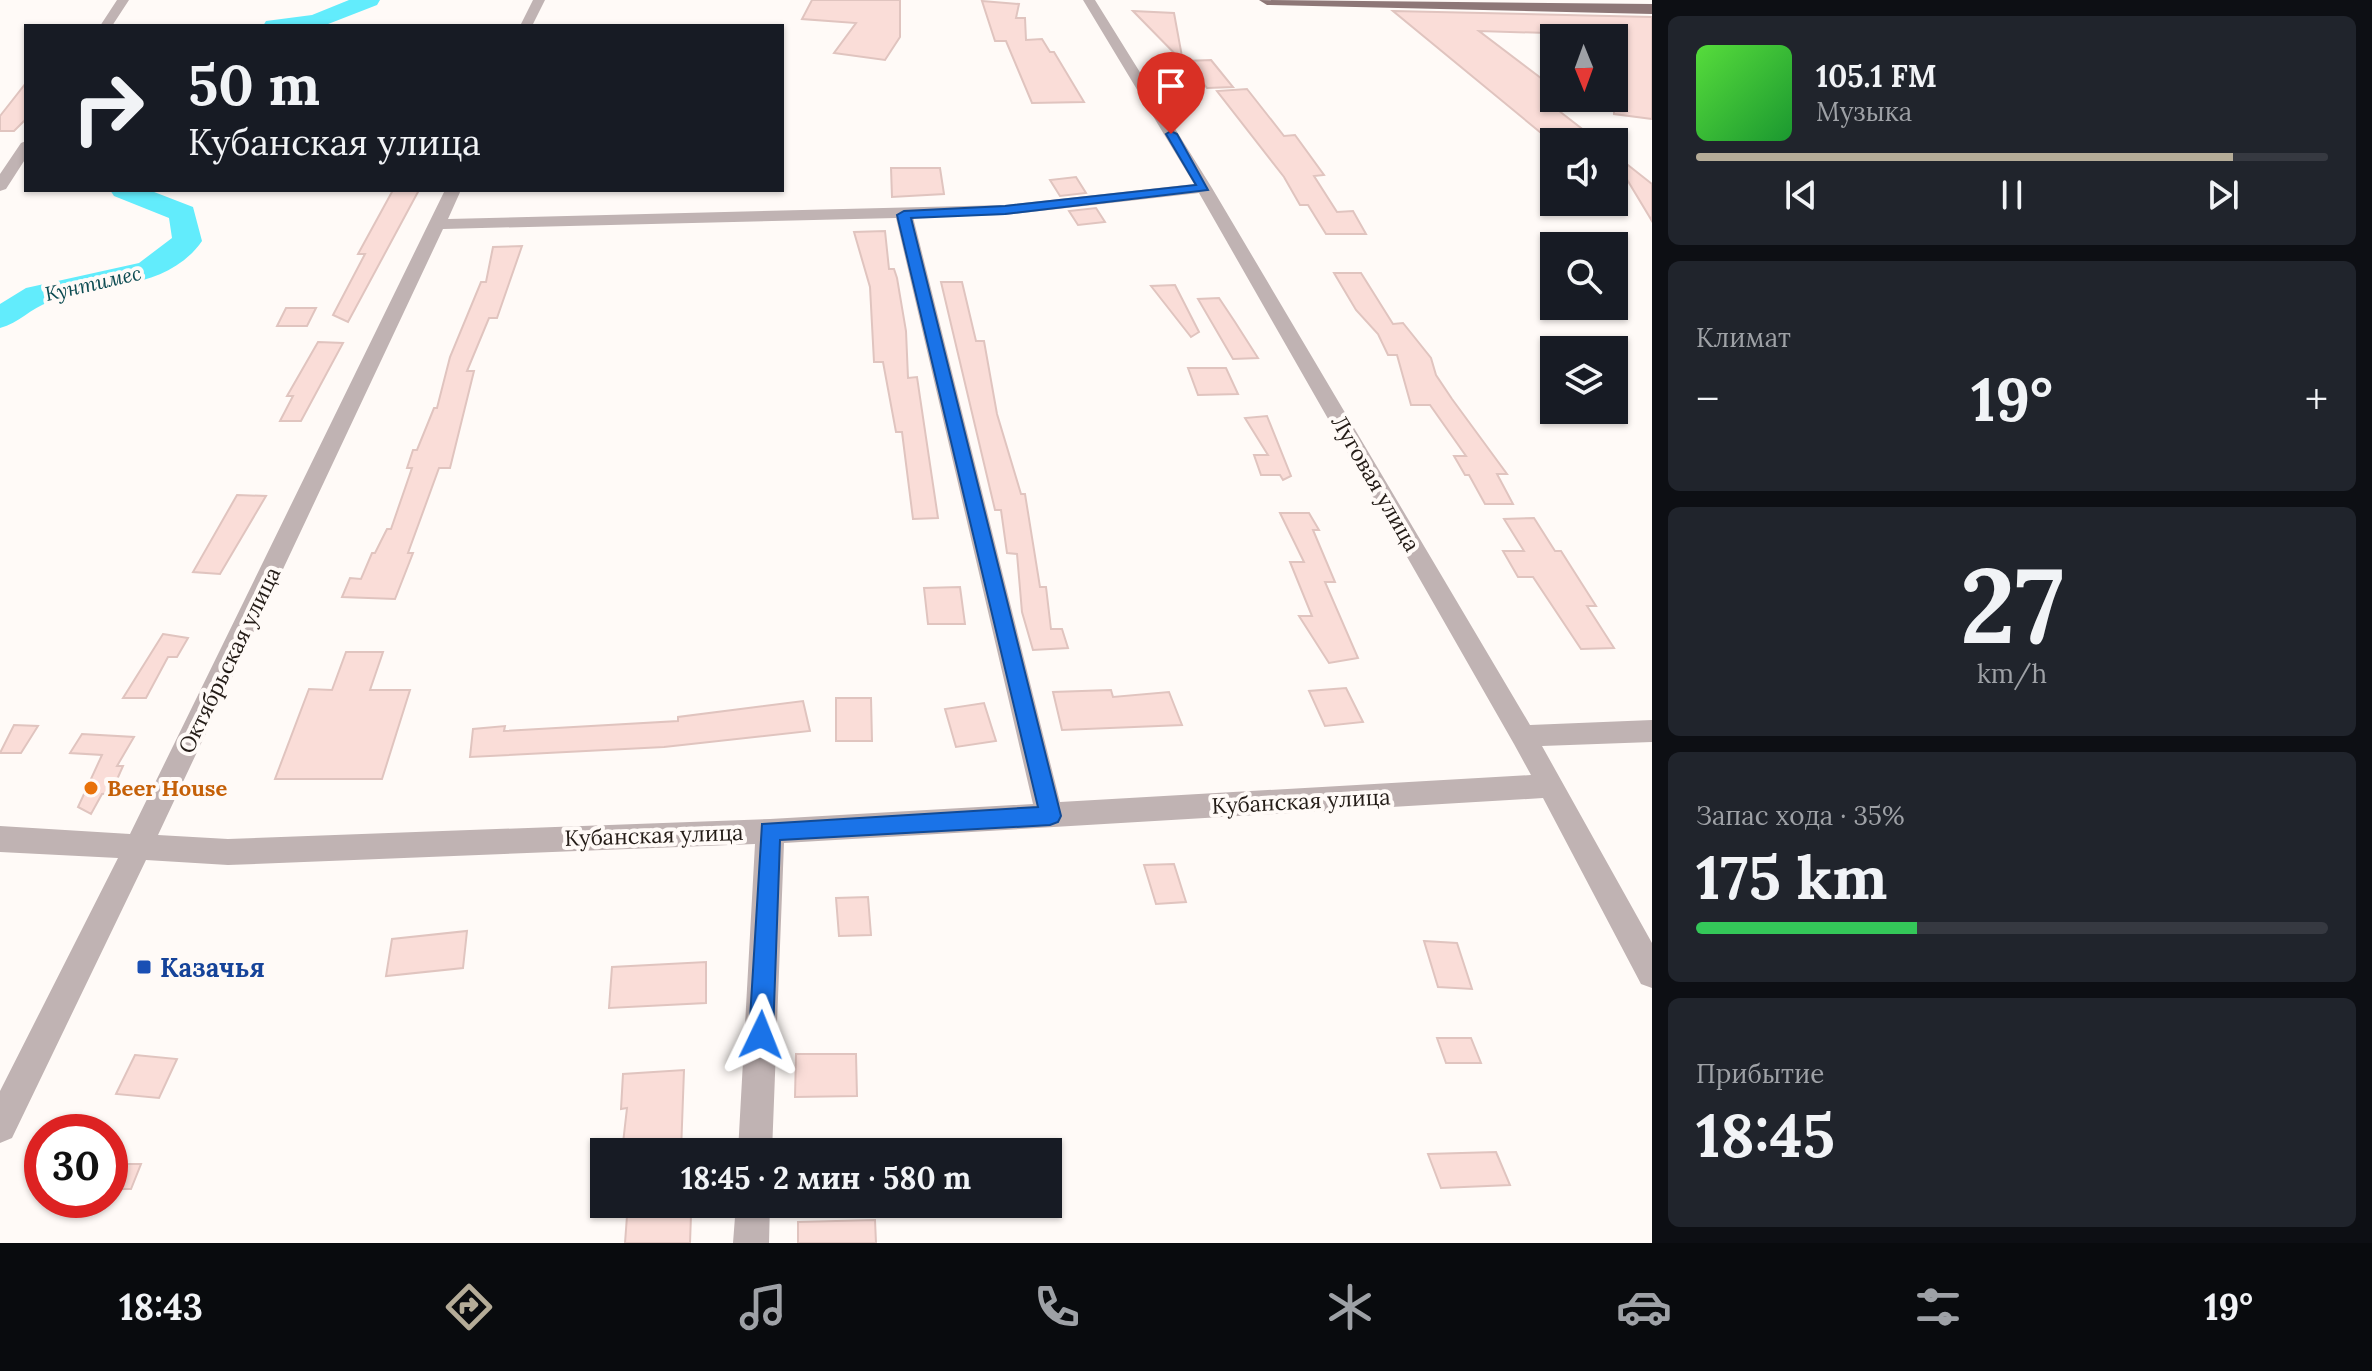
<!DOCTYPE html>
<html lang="ru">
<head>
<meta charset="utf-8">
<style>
	:root { --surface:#171b24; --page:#20242c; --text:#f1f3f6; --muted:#9ea1a6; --line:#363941; --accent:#b5ac98 }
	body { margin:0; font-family:Lora,serif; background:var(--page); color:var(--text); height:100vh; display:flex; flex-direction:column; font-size:30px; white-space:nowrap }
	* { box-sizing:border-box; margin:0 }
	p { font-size:26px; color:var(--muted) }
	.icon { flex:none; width:44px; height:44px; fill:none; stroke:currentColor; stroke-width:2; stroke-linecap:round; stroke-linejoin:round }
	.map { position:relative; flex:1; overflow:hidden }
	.details { display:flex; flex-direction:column; gap:16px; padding:16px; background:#0d0f14; width:720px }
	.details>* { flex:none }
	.banner { position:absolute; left:24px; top:24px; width:760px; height:168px; border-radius:0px; box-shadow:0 2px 6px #0004; background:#171b24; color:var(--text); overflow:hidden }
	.needle { width:52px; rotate:179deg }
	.tools { position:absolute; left:1540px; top:24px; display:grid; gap:16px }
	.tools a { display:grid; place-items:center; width:88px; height:88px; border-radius:0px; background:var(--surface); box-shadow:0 2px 6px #0004; font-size:40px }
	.speed { position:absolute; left:24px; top:1114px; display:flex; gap:16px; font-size:40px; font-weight:700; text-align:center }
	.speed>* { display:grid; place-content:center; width:104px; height:104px; border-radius:50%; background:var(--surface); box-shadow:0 2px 6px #0004; line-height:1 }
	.speed .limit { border:12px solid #d22; background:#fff; color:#111 }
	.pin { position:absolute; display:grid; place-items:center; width:68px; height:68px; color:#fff; margin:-82px -34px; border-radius:50% 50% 50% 0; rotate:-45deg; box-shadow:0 0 8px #0007 }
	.pin .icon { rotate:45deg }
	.me { position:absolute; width:88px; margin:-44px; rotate:2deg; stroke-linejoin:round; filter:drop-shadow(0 0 6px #0008) }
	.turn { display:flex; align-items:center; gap:28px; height:168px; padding:0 32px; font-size:36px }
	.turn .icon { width:104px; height:104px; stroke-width:2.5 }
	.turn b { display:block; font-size:56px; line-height:68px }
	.big { font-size:60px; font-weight:800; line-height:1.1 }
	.details .widget { flex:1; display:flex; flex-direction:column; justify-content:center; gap:12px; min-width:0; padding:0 28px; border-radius:12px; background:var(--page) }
	.details .dial { align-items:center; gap:0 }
	.dial b { font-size:104px; line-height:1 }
	.song { display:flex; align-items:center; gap:24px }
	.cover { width:96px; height:96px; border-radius:12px; background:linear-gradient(135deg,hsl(110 70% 55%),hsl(130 70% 35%)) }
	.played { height:8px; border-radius:4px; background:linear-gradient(90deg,var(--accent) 85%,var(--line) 85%) }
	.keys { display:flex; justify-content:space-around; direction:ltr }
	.heat { display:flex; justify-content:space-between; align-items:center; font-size:44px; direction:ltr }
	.charge { height:12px; border-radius:6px; background:linear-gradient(90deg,#34c759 35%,var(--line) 0) }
	.trip { position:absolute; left:590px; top:1138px; width:472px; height:80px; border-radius:0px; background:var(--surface); box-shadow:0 2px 6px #0004; font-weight:800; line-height:80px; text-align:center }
	.tabs { display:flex; height:128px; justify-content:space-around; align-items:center; background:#090b0e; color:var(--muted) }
	.tabs .icon { width:56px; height:56px }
	.tabs .current { color:var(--accent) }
	.tabs b { font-size:36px; color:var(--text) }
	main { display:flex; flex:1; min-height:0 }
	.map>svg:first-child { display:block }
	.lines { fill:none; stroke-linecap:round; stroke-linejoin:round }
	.river { fill:#62ecfc; fill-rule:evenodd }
	.building { fill:#faddd8; stroke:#e0c4bf; stroke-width:2 }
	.minor { fill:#c0b3b3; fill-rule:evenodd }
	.major { fill:#8e7777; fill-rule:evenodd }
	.route { fill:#1a73e8; stroke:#114b97; stroke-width:2 }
	.food-dot { fill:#e8710a; stroke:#fffaf7; stroke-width:3 }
	.transit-dot { fill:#1a4fb4; stroke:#fffaf7; stroke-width:3 }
	.labels { text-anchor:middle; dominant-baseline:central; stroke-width:8; stroke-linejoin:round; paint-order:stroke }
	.far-water-label { font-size:20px; font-style:italic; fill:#0b4a51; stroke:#fffaf7 }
	.street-label { font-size:22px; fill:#241c17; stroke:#fffaf7 }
	.food-label { font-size:22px; font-weight:bold; fill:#c56008; stroke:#fffaf7; text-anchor:start }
	.near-transit-label { font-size:26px; font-weight:bold; fill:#164399; stroke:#fffaf7; text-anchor:start }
</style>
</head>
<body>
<main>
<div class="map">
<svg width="1652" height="1243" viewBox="0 0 1652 1243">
	<rect width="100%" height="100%" fill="#fffaf7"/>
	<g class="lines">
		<!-- river -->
		<path class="river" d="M349,0h31l-3,5 -54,21h-60l3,-5 46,-6z
			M110,190h39l44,17 9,34c-35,50 -101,42 -153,61 -18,6 -30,21 -49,26v-24l26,-16 113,-25 33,-25 -3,-20 -55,-22z"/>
	</g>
	<!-- building -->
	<path class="building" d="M812,0h88v37l-15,23 -51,-7 22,-30 -54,-4z
		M982,1l37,3 -3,14h9l1,22 16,-1 8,13h4l30,50 -52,1 -26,-62h-11z
		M1133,11l41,2 9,49z
		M1393,11l259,6v102l-38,-5v-79l-135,-4 75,57v19l45,35h-47z
		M1211,60l22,27 -26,1 -22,-27z
		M26,83v36l-12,12h-14v-15z
		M1247,89l37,47 11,-1 29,40 -10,1 23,36 16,-1 13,23h-40l-18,-29h-8l-16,-28 -67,-86z
		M1614,154l38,30v37l-38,-63z
		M891,168h49l4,26 -52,3z
		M1076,177l10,16 -26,3 -10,-16z
		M393,190h26l-71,132 -15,-7 32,-61h-7z
		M1096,208l9,14 -27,3 -9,-14z
		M885,231l4,38h5l3,9 9,53 2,47 9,-1 21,141 -25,1 -11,-87h-6l-13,-70h-9l-4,-75 -16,-55z
		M522,246l-25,72h-8l-22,53h7l-24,97h-11l-31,85h5l-18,46 -53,-2 8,-19 11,1 11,-26h3l12,-24h4l21,-61h-5l6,-18h4l17,-42h3l13,-51 31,-75h5l7,-35z
		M1334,273h27l32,51 10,-1 28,35 5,17 16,24 55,75h-10l16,30h-28l-16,-29h-4l-11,-19h12l-36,-51h-19l-14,-50h-9l-10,-21 -22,-24z
		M941,282h21l14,59h8l13,73 24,80h4l15,93h6l5,42h11l6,19 -35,2 -11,-38 -5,-58 -10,-1 -6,-43h-6z
		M1175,285l24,47 -8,5 -40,-51z
		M1219,298l16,24 23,36 -25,1 -35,-60z
		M286,308h30l-9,18h-30z
		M318,342l25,1 -42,78h-21l13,-25h-6z
		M1188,368h38l12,26 -40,1z
		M1267,416l24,60 -8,4 -3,-5h-19l-7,-20h14l-23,-37z
		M237,495l29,1 -46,78 -27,-2z
		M1280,513h29l10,17h-6l22,52h-10l33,76 -29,5 -30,-47h13l-22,-54h14z
		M1534,518l21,33h6l35,55h-9l27,42 -33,1 -48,-72h-15l-15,-26h21l-20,-32z
		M960,587l5,37h-37l-4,-36z
		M163,634l25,4 -11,19h-9l-22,41h-23z
		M346,652h37l-13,38h40l-28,89h-107l34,-90 23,1z
		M1346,688l17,34 -38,4 -16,-35z
		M1111,690l2,7 56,-5 13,33 -120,5 -9,-38z
		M836,698h35l1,43h-36z
		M803,701l7,30 -146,16 -194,10 3,-28 32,-3 -1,5 174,-10v-4z
		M984,703l12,38 -40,6 -11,-38z
		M14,725l24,1 -17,27h-21z
		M82,734l52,3 -17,29h6l-12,27 -9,1 -11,20 -13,-7 24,-52 -32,-2z
		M1174,864l12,38 -30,2 -12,-39z
		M868,897l3,38 -32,1 -3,-38z
		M467,931l-4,37 -77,8 6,-37z
		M1424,941l33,2 15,46 -34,-2z
		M706,962v41l-97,5 3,-41z
		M1437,1038h34l10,25h-35z
		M796,1054h60l1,42 -62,1z
		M135,1055l42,4 -18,39 -43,-4z
		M684,1070l-3,82h-59l5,-44 -6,1 2,-35z
		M1496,1152l14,33 -69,3 -13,-34z
		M110,1164h31l-10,25h-21z
		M691,1215l-1,28h-65l2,-27z
		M875,1220l1,23h-78v-21z"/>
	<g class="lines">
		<!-- minor -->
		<path class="minor" d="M117,0h12l-17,26h-12z
			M533,0h12l-13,26h-12z
			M1083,0h12l117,188 318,537 122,-5v22l-110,4 110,197v45l-11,-4 -98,-186 -759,45 -12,309h-34l17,-308 -527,21 -82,-5 -134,278 -12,5v-52l118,-233 -118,-6v-26l130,8 315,-644h16l-13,29 557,-14 189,-21zM1199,193l315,551 17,31 -471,27 -147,-585 92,-2zM896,218l137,586 -263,15 -542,20 -70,-4 285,-606z
			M26,141v17l-20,31 -6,2v-17l21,-31z
			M736,1204h34l-1,39h-36z"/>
		<!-- major -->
		<path class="major" d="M1259,0l393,4v10l-385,-9z"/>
	</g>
	<!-- route -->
	<path class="route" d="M1171,131l6,3 31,56 -203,24 -94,4 150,598 -3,6 -8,3 -270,15 -7,195 -4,9 -8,3 -9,-3 -3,-9 13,-211 276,-17 -141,-592 7,-4 101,-5 191,-21 -30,-51z"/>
	<!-- markers -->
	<circle class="food-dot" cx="91" cy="788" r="8"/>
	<rect class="transit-dot" x="136" y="959" width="16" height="16" rx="4"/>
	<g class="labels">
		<!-- far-water labels -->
		<g class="far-water-label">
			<text transform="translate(93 283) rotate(-13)">Кунтимес</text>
		</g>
		<!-- street labels -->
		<g class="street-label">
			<text transform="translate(1376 483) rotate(60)">Луговая улица</text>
			<text transform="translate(229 660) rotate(-64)">Октябрьская улица</text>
			<text transform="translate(1301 801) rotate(-3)">Кубанская улица</text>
			<text transform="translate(654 835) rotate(-2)">Кубанская улица</text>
		</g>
		<!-- food labels -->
		<g class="food-label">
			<text x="107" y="788">Beer House</text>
		</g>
		<!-- near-transit labels -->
		<g class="near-transit-label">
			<text x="160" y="967">Казачья</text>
		</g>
	</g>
</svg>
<div class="tools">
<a><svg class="needle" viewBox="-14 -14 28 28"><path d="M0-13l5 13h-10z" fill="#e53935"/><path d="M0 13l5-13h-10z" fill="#9ea1a6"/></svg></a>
<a><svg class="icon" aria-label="sound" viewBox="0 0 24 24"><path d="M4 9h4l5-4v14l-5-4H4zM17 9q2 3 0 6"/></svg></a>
<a><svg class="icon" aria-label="search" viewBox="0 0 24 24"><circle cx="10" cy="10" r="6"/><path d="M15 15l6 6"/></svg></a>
<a><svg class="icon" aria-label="layers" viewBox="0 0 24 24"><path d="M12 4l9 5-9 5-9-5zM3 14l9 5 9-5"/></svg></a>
</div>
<div class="speed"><div class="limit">30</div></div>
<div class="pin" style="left:1171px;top:134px;background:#d93025"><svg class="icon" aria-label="arrive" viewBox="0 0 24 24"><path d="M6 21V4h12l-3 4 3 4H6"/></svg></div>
<svg class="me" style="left:761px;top:1035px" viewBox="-20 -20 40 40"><path d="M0-17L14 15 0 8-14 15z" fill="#1a73e8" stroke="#fff" stroke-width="4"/></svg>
<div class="trip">18:45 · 2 мин · 580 m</div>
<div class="banner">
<div class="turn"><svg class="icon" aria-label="right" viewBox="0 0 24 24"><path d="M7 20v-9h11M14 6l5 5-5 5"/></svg><div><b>50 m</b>Кубанская улица</div></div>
</div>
</div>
<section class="details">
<div class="widget">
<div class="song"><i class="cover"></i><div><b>105.1 FM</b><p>Музыка</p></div></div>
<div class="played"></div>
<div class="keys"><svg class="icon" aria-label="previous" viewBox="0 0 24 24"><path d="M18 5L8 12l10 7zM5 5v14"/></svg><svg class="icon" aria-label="pause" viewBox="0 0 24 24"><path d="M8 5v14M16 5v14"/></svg><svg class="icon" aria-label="next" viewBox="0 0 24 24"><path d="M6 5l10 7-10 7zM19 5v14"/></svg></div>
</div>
<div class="widget"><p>Климат</p>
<div class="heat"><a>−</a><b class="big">19°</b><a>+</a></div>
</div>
<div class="widget dial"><b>27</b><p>km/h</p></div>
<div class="widget"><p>Запас хода · 35%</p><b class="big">175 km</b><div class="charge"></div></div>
<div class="widget"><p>Прибытие</p><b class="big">18:45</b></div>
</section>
</main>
<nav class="tabs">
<b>18:43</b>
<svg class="icon current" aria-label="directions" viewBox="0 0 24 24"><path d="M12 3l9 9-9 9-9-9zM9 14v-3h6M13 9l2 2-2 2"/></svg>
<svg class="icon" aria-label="music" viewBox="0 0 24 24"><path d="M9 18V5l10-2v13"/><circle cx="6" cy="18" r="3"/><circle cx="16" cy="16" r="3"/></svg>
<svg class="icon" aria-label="phone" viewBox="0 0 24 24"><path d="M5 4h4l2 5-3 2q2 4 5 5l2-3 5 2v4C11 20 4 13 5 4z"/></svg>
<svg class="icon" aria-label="climate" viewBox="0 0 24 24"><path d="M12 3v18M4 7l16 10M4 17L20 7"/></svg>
<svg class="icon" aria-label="car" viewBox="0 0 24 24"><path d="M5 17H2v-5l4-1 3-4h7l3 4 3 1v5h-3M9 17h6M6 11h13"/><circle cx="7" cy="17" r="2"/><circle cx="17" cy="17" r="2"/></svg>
<svg class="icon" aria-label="filters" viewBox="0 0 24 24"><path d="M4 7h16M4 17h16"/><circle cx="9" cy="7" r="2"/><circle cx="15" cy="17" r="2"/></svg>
<b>19°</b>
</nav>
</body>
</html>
